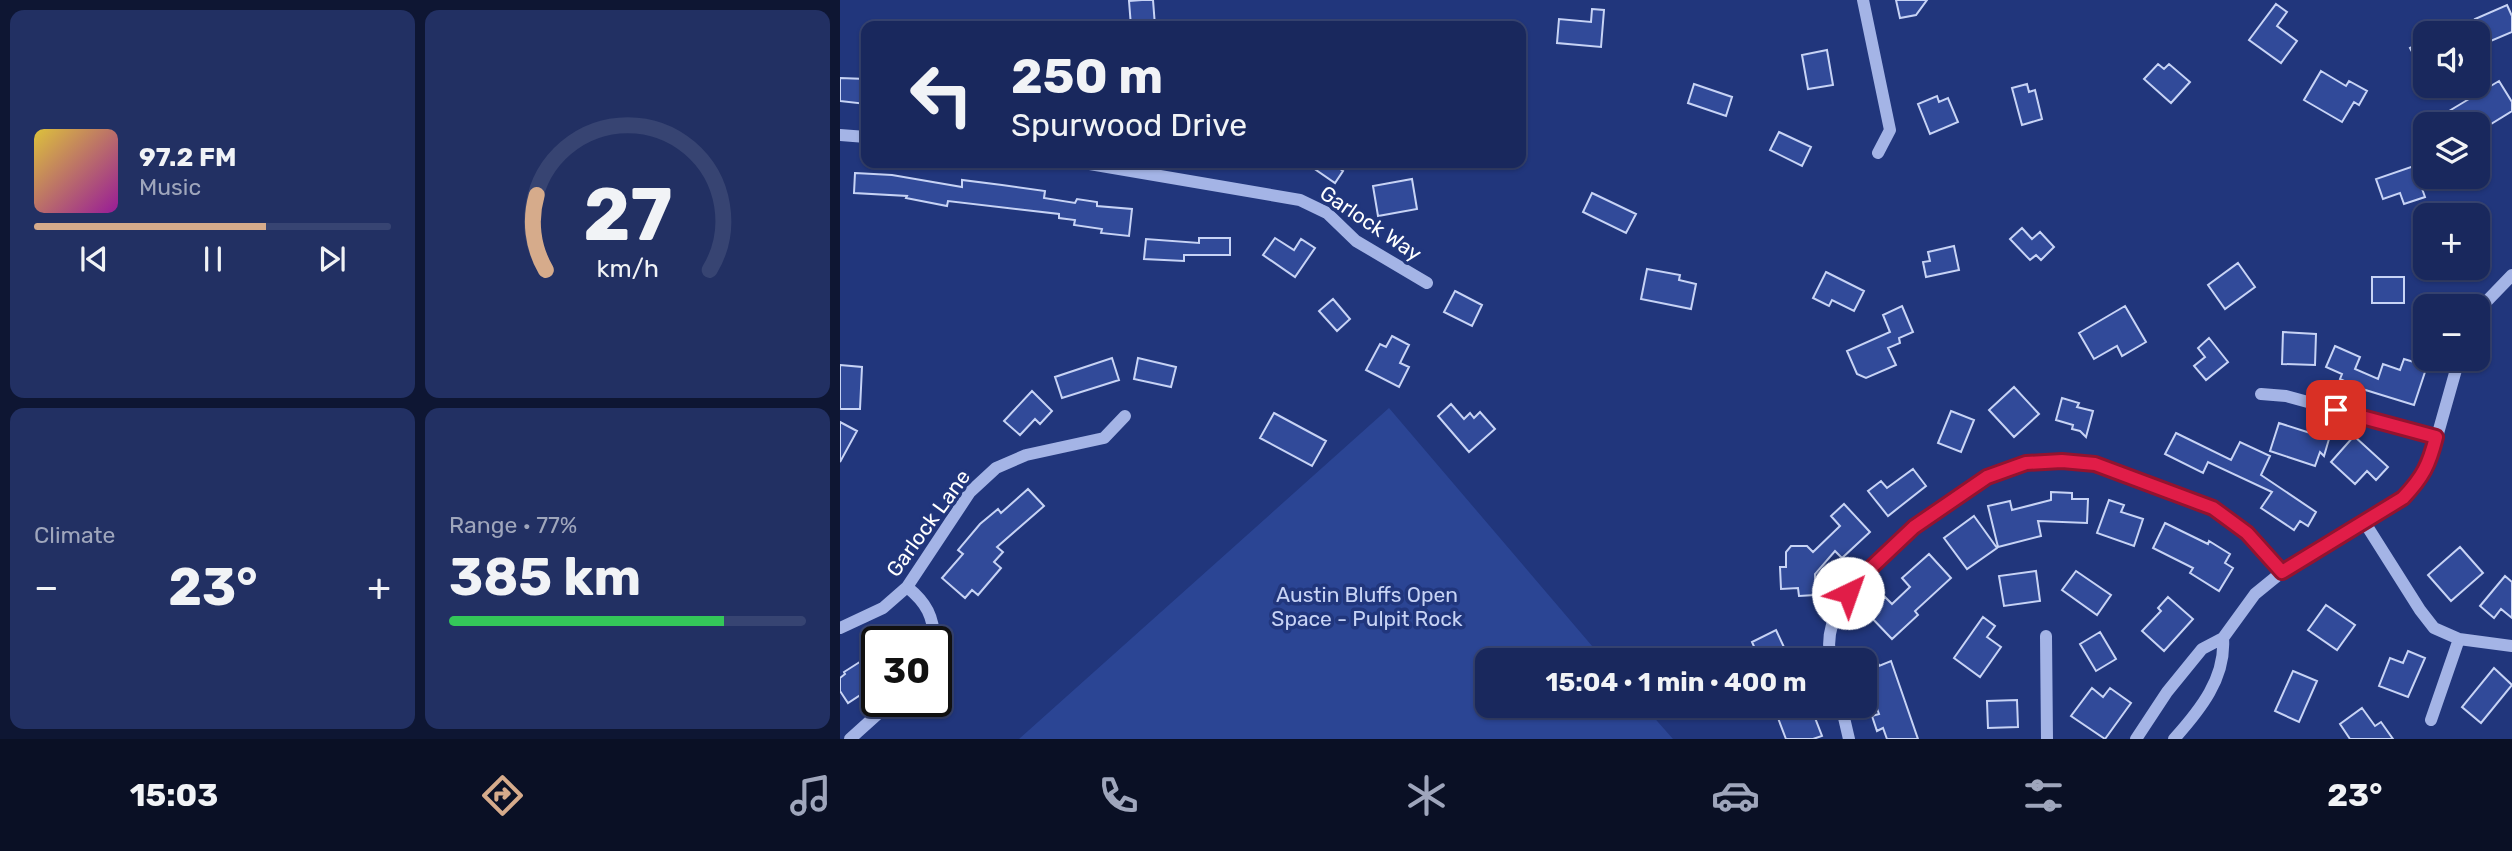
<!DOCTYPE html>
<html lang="en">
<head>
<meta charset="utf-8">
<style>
	:root { --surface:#19285d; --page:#223063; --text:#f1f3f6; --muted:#9fa6bc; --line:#374472; --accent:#d6ab8b }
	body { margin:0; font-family:Rubik,sans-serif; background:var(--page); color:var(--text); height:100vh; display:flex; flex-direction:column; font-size:26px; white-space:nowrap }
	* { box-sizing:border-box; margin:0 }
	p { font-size:23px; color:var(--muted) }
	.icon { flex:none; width:38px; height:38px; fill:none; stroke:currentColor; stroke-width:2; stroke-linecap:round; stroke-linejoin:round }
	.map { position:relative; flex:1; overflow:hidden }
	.sheet { display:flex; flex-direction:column; gap:10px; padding:10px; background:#0e1633; width:840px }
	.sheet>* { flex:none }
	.guide { position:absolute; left:21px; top:21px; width:665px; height:147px; border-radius:14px; box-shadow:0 2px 5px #0004,0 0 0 2px var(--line); background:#19285d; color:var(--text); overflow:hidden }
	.fabs { position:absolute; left:1573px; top:21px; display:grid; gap:14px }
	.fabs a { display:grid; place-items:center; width:77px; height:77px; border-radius:14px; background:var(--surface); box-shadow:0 2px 5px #0004,0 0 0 2px var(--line); font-size:35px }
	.speed { position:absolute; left:21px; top:626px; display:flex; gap:14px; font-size:35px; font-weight:700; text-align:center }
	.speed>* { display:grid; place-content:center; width:91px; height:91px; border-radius:50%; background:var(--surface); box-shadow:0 2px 5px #0004,0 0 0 2px var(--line); line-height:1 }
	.speed .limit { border:4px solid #111; border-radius:10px; background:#fff; color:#111 }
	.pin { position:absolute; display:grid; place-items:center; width:60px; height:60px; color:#fff; margin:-30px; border-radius:14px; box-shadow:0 4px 10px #0006 }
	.me { position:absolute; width:77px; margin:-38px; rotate:42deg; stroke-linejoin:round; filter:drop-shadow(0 0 5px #0008) }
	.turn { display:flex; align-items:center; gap:24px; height:147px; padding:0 35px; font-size:32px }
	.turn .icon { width:91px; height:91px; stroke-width:2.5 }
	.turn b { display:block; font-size:49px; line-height:60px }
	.big { font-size:52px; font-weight:700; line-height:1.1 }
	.sheet .card { flex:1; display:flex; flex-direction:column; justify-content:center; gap:10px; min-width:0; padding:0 24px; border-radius:14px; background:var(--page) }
	.sheet .dial { align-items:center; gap:0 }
	.dial svg { height:182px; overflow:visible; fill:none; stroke:var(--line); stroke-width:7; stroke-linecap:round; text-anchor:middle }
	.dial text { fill:var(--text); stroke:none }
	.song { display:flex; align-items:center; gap:21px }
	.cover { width:84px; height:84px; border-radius:10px; background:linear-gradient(135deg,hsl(50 70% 55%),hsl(300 70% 35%)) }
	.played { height:7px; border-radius:4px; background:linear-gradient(90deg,var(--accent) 65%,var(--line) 65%) }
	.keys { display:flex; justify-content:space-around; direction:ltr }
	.heat { display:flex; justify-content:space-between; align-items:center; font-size:38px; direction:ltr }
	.charge { height:10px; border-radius:5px; background:linear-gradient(90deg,#34c759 77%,var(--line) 0) }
	.sheet .tiles { flex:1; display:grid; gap:10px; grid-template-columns:repeat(2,1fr) }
	.trip { position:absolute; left:635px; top:648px; width:402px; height:70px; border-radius:14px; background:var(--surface); box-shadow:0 2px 5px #0004,0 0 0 2px var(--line); font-weight:700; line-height:70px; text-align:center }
	.tabs { display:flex; height:112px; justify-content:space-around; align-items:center; background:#0a1025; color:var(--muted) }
	.tabs .icon { width:49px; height:49px }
	.tabs .on { color:var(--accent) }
	.tabs b { font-size:32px; color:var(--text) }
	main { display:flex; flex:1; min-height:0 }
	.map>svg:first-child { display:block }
	.green { fill:#2b4594 }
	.building { fill:#314a99; stroke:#c7d3f5; stroke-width:2 }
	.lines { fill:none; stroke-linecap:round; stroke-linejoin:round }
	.minor { stroke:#a4b4e6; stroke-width:12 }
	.route-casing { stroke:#92132f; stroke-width:18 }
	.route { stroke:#e11d48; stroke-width:12 }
	.labels { text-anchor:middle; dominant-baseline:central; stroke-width:7; stroke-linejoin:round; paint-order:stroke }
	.street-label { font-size:21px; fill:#fff; stroke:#21367c }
	.park-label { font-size:21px; fill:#c7d3f5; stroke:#21367c }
</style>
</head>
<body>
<main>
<section class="sheet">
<div class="tiles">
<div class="card">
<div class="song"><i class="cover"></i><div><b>97.2 FM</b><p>Music</p></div></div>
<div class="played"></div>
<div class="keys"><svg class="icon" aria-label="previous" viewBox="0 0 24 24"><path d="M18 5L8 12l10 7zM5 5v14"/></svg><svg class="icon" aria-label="pause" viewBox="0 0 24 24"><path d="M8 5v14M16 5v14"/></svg><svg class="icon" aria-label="next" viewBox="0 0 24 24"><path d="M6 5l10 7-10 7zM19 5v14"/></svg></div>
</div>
<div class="card dial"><svg viewBox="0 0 100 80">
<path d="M14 69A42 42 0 1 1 86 69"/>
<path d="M14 69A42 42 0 0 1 10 36" stroke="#d6ab8b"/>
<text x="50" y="56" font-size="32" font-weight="700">27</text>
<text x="50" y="72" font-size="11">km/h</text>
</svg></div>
<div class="card"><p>Climate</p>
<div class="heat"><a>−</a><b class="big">23°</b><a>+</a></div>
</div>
<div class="card"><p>Range · 77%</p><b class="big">385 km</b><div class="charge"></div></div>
</div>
</section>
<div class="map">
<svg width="1672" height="739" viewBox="0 0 1672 739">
	<rect width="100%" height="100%" fill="#21367c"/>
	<!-- green -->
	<path class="green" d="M549,408l215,252h-116v45h155l30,34h-654z"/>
	<!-- building -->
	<path class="building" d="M302,0h11l2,26h-24l-2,-25z
		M1056,0h31l-11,15 -16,3z
		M1436,4l11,8 -10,14 20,15 -16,22 -32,-23z
		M1667,5l5,11v16l-26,11 -11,-24z
		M752,9l12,1 -3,37 -44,-4 2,-24 32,3z
		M1586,40v38l-16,-30z
		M987,50l6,35 -25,4 -6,-34z
		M1318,64l6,5 5,-5 21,18 -19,21 -27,-24z
		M1481,71l25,15 3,-5 18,10 -8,14 -5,-3 -12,20 -38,-22z
		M0,78l26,1v25l-26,-3z
		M1659,81l13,21v9l-34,21v-8h-35l-4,-7z
		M854,84l38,13 -6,19 -38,-13z
		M1187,84l2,8 6,-2 7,29 -20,6 -10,-37z
		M1097,96l2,6 9,-4 10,24 -28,12 -12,-30z
		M939,132l32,15 -9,19 -32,-16z
		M466,163h25l12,8 -8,12z
		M1574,166l11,31 -21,7 -4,-11 -17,6 -7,-20z
		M15,173l37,2 70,12v-7l40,5 43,6 -1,7 31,5 2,-4 20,3v4l35,3 -3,27 -28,-3 1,-4 -28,-4 1,-5 -16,-2v-4l-111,-13 -1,5 -41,-8 1,-2 -53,-3z
		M572,179l5,30 -39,7 -5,-30z
		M752,193l44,21 -10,19 -43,-21z
		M1182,228l10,11 8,-7 14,15 -13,13 -5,-5 -6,5 -20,-21z
		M359,238h31v17h-46v6l-40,-2 2,-20 53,4z
		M435,238l19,12 7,-11 14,9 -20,29 -32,-22z
		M1114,246l5,24 -33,7 -3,-15 7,-1 -2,-9z
		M1398,263l17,24 -30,22 -17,-24z
		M807,269l33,6 -1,5 17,4 -5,25 -50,-10z
		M986,272l38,19 -10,20 -22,-11 -3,6 -16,-8z
		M1532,277h32v26h-32z
		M615,291l27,14 -10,21 -28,-14z
		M493,299l17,20 -13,12 -18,-20z
		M1062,306l11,26 -14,6 1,5 -12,5 8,17 -30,13 -9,-4 -10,-23 43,-19 -7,-17z
		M1285,306l21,36 -24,14 -5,-10 -23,13 -15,-26z
		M1443,332l33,2 -1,31 -33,-1z
		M552,336l17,9 -9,18 9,4 -10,20 -33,-17 14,-26 6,3z
		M1369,338l19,24 -22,18 -12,-14 11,-9 -7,-9z
		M1495,346l25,11 -5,12 23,10 5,-15 17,6 4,-11 23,7 -13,39 -55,-17 -19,-9 2,-5 -16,-7z
		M272,358l7,22 -57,18 -7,-21z
		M298,358l38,9 -5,20 -37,-8z
		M0,365l22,2 -2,42h-20z
		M1174,387l25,27 -25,23 -25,-27z
		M192,391l20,20 -12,13 -5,-5 -15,16 -16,-14z
		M1222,398l17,5 -2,4 16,4 -7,26 -6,-6 -8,-2 1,-4 -17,-5z
		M611,404l13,15 6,-6 4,5 6,-6 15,17 -26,23 -31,-36z
		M1111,411l23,9 -13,32 -23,-9z
		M434,413l52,28 -14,25 -52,-28z
		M0,422l17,9 -17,31z
		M1439,423l50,16 -5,17 -4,-4 -5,14 -45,-15z
		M1336,433l55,27 9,-18 30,14 -9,19 55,37 -8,14 -8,-5 -6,9 -33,-22 11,-16 -64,-30 -5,11 -38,-19z
		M1514,436l34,31 -12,13 -9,-9 -12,13 -24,-22z
		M1073,469l13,17 -38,30 -20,-25 13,-10 6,7z
		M188,489l16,17 -47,41 6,5 -9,10 7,6 -23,27 -6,-5 -7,8 -23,-20 21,-24 -5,-4 22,-26 18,-15 3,4z
		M1211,492l21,1v6h16l-1,24 -49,-2 3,15 -43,11 -10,-41 22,-5 2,9 39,-10z
		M1269,500l15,5 -3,7 22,7 -9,27 -37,-13z
		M1004,504l26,28 -28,26 -7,-7 -20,23v21l-16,1 -1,-8 -17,1 -1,-22h6v-15l5,-6h16l6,6 27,-26 -9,-10z
		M1134,516l23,32 -30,21 -23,-31z
		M1325,523l43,21 1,-3 21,13 -5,9 8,5 -14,23 -29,-18 3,-5 -40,-20z
		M1620,547l23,26 -32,28 -23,-26z
		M1089,554l22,24 -36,33 3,4 -26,24 -24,-25 17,-17 7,7 18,-17 -8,-9z
		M1196,571l4,30 -36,5 -5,-30z
		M1236,571l35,24 -14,20 -35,-25z
		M1665,576l7,6v36l-11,-9 -7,9 -14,-12z
		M1328,597l25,22 -29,32 -22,-20 19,-20 -3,-3z
		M1486,605l29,20 -18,25 -29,-20z
		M1143,617l12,9 -8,11 14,10 -21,30 -26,-19z
		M936,630l14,30h-30l-8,-18z
		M1260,632l16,27 -20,12 -16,-27z
		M37,651v33l-29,19 -8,-12v-13l5,-4 -1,-2z
		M1568,651l17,7 -17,39 -29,-11 11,-28 13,5z
		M1035,654l4,12 12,-5 27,78h-31l-4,-11 -6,3 -5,-15 7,-2 -13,-35v-21z
		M1654,668l18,17 -31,38 -19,-16z
		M1453,671l24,10 -18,41 -24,-11z
		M1252,688l11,9 7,-9 21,15 -26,36 -34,-23z
		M1177,700l1,27 -30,1 -1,-27z
		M933,705h37l12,31 -9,3h-27z
		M1522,708l13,18 6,-4 12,17h-43l-10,-15z"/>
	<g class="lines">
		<!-- minor -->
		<path class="minor" d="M1023,0l27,130 -12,23
			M0,135l26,2
			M244,163l216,37 27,13 29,28 71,42
			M1638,313l6,-9 28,-29
			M1421,394l25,2 150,41
			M1525,523l55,87 14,18 25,11 53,7
			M67,587c20,16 26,29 28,55
			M0,628l43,-20 24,-21 63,-95 26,-24 30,-13 78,-17 21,-22
			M1206,636l1,103
			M991,660c-10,-41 21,-74 48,-100 57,-54 133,-118 218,-95 17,4 34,11 50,17 36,13 70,25 99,50 13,11 24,27 36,40
			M1001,705l8,34
			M1591,720l28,-81
			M10,739l41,-37
			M1296,739l31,-47 35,-43 21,-11 32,-44 27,-22 121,-74 16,-17 10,-16 30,-106
			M1334,739c26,-29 52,-61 49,-101"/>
	</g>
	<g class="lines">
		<defs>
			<path id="route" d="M1008,593l9,-12 57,-54 73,-50 39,-14 36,-2 33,3 118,44 34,25 35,39 121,-74c20,-21 26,-33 33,-61l-100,-27"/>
		</defs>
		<!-- route casing -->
		<use href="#route" class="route-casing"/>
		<!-- route -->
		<use href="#route" class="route"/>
	</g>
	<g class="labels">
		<!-- street labels -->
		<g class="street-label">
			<text transform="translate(531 223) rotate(34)">Garlock Way</text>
			<text transform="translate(88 523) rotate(-54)">Garlock Lane</text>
		</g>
		<!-- park labels -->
		<g class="park-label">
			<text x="527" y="594">Austin Bluffs Open<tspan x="527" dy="24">Space - Pulpit Rock</tspan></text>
		</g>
	</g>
</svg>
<div class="fabs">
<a><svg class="icon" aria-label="sound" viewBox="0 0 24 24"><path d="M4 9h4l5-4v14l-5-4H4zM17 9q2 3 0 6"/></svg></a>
<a><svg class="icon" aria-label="layers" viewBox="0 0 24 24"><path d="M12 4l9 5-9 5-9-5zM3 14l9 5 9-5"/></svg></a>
<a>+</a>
<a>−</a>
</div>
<div class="speed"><div class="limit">30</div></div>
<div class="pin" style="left:1496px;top:410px;background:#d93025"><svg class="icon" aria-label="arrive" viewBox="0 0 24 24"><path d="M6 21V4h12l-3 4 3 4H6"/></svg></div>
<svg class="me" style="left:1008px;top:593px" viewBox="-20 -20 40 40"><circle r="19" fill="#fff"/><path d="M0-13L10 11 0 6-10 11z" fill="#e11d48"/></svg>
<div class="trip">15:04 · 1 min · 400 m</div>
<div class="guide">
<div class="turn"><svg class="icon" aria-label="left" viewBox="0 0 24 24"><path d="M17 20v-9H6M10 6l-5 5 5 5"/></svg><div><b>250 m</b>Spurwood Drive</div></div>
</div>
</div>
</main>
<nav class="tabs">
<b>15:03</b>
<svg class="icon on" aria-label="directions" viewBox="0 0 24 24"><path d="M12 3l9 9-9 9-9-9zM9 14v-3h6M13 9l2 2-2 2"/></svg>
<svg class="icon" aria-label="music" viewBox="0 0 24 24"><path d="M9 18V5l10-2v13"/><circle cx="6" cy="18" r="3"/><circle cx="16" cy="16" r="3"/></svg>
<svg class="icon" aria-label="phone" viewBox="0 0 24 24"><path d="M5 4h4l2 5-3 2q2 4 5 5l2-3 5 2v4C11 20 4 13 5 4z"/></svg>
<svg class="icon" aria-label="climate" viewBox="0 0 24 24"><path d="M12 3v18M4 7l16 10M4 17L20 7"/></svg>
<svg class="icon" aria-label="car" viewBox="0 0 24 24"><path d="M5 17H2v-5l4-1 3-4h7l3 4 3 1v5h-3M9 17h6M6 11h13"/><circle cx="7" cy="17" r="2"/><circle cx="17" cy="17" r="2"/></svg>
<svg class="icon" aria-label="filters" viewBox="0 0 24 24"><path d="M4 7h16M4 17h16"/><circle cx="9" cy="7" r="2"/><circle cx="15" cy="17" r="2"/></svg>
<b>23°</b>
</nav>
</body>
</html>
